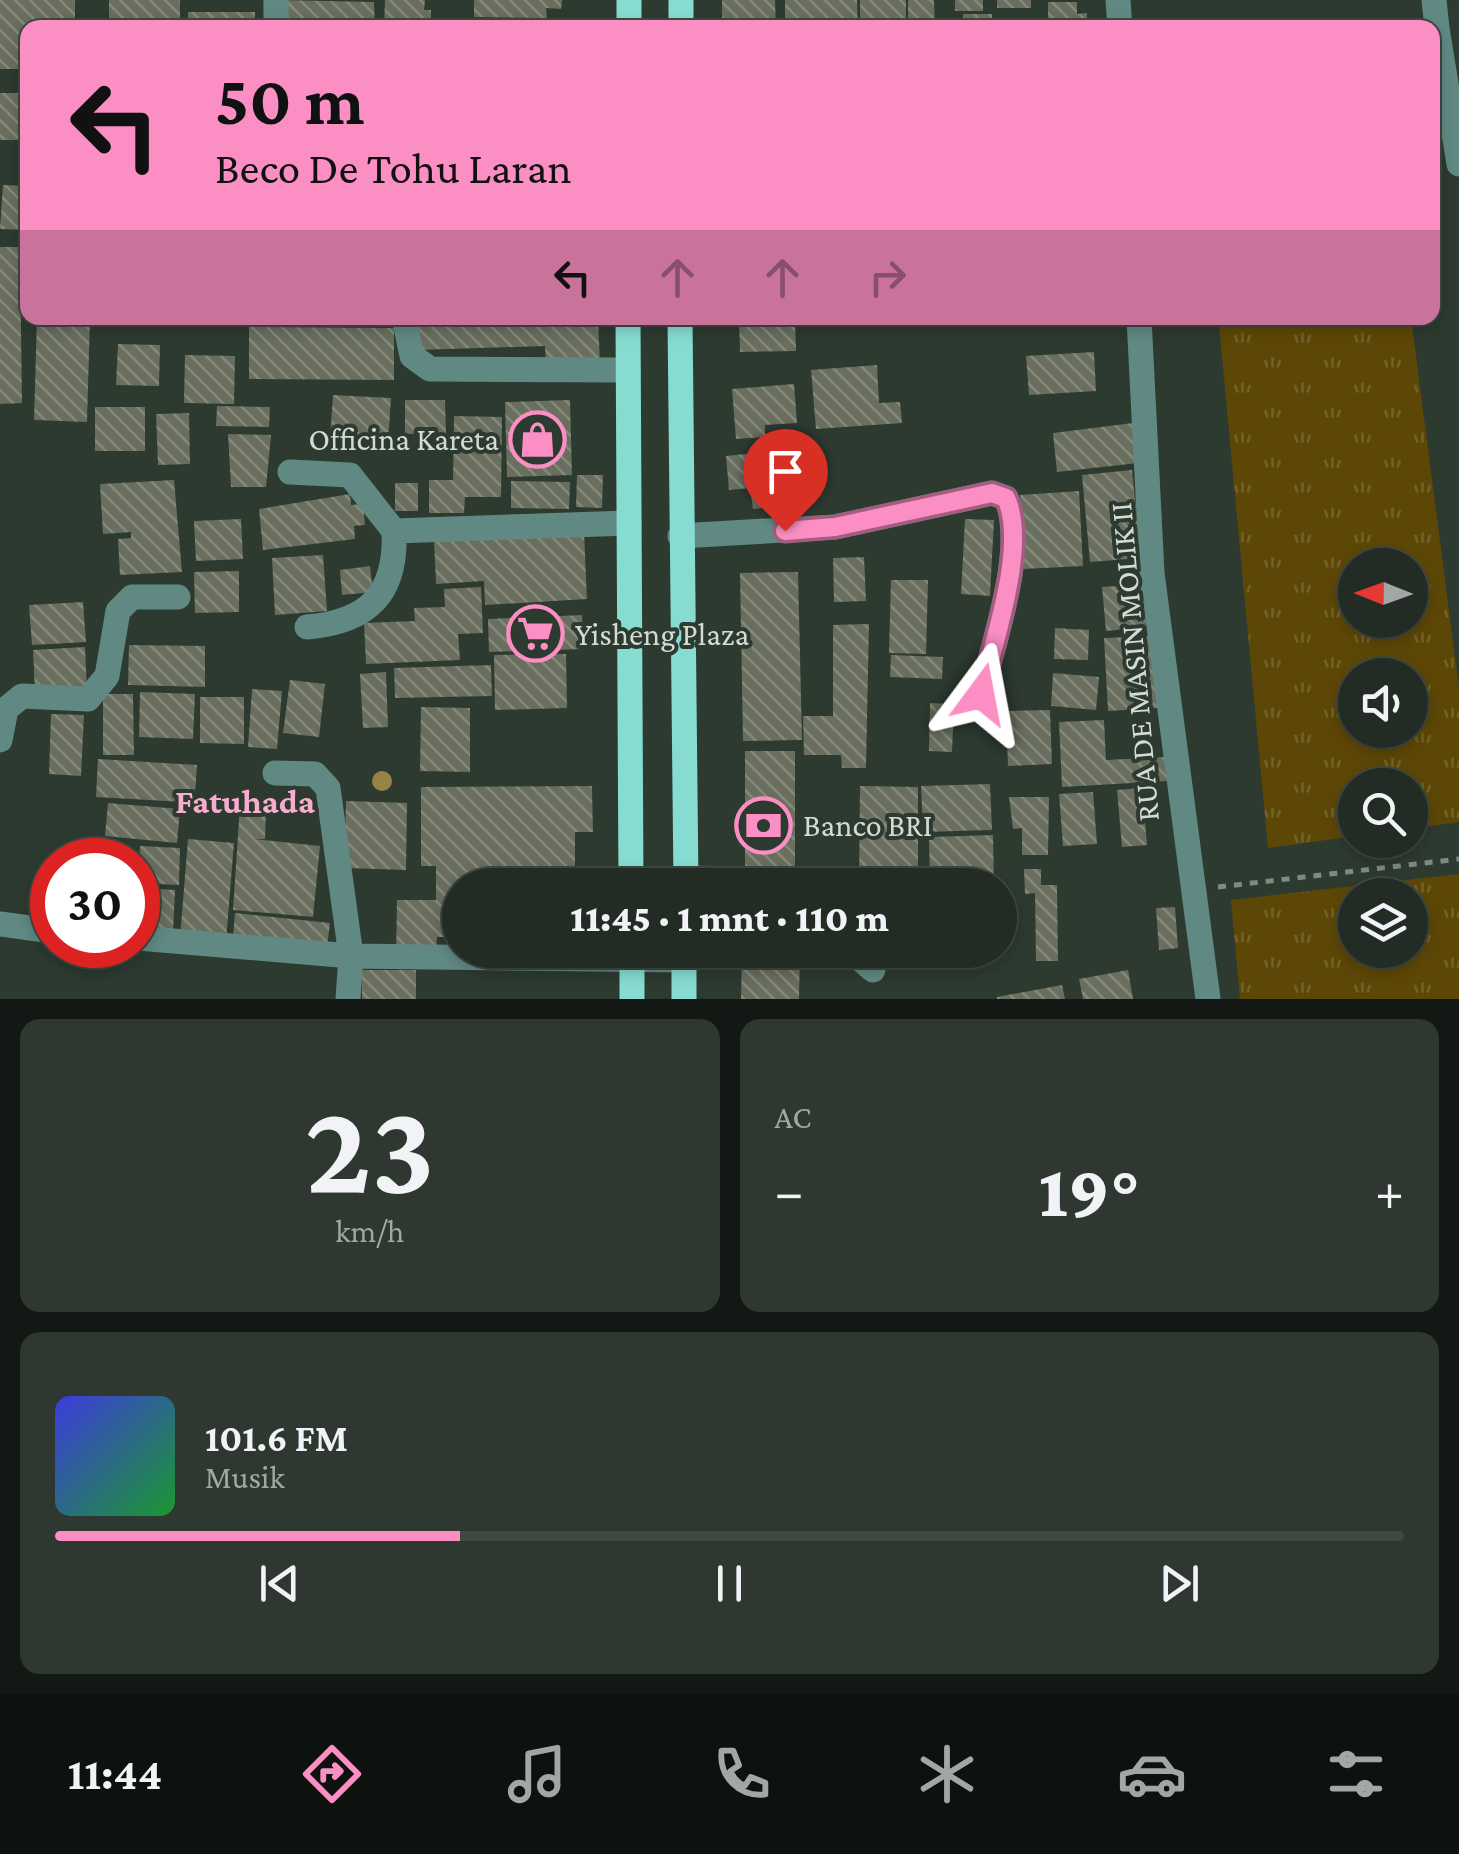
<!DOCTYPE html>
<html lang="id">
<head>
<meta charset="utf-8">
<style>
	:root { --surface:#222c24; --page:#2e3831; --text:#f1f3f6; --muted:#a2a7a6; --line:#3f4841; --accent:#fb8fc4 }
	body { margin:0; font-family:"Crimson Pro",serif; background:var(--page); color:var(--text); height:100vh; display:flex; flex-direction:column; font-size:38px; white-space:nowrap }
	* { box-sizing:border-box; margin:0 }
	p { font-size:32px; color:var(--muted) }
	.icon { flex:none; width:55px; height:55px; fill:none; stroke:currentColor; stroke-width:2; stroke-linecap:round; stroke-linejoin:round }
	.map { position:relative; height:999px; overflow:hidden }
	.panel { display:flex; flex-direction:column; gap:20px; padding:20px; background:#131814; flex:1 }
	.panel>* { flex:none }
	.guide { position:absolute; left:20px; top:20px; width:1420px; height:305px; border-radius:20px; box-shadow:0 5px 15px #0003,0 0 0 2px var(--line); background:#fb8fc4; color:#111; overflow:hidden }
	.needle { width:65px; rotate:271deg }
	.buttons { position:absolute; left:1338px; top:548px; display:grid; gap:20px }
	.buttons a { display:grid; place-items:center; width:90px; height:90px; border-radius:50%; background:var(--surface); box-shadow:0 5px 15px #0003,0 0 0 2px var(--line); font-size:50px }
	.speed { position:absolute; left:30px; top:838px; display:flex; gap:20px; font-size:50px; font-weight:700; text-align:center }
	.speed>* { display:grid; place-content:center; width:130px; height:130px; border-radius:50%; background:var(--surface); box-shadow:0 5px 15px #0003,0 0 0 2px var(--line); line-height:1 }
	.speed .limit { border:15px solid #d22; background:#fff; color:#111 }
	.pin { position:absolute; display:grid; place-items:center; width:85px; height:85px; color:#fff; margin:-102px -42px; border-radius:50% 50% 50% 0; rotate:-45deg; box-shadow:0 0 10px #0007 }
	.pin .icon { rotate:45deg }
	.me { position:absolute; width:110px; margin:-55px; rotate:13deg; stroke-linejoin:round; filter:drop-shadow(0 0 8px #0008) }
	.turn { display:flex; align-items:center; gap:35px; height:210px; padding:0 30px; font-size:45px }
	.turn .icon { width:130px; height:130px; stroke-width:2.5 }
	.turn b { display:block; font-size:70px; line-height:85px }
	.lanes { display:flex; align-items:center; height:95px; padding:0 30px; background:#0003; justify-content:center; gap:50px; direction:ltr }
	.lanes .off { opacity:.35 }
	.big { font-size:75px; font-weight:800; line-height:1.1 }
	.panel .card { flex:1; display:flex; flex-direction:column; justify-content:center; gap:15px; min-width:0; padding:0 35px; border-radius:20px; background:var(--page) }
	.panel .dial { align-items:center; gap:0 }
	.dial b { font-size:130px; line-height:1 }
	.song { display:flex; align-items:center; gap:30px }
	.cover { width:120px; height:120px; border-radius:15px; background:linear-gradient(135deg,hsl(240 70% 55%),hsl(130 70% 35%)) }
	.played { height:10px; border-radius:5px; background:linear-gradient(90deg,var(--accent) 30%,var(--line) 30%) }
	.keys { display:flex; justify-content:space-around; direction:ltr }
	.heat { display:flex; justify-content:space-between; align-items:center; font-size:55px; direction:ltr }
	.panel .tiles { flex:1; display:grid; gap:20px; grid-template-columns:1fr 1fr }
	.card:last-child { grid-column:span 2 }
	.trip { position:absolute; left:442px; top:868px; width:575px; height:100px; border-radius:50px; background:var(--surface); box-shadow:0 5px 15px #0003,0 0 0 2px var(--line); font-weight:800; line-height:100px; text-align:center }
	.tabs { display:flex; height:160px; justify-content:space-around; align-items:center; background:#0e120e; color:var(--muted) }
	.tabs .icon { width:70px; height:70px }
	.tabs .current { color:var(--accent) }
	.tabs b { font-size:45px; color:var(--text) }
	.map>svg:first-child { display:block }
	.grass { fill:url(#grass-tufts); fill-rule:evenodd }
	.building { fill:url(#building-back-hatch) }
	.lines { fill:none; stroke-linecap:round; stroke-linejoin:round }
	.path { stroke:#7f8a82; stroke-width:5; stroke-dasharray:8 8; stroke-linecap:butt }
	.minor { stroke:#618984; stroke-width:25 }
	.major { stroke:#86dcd1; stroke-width:25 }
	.tree { fill:#968446 }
	.route-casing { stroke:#a35d7f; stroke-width:25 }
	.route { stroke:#fb8fc4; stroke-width:18 }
	.labels { text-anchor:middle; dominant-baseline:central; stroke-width:8; stroke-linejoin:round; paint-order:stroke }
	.poi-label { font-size:32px; fill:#d3dbd5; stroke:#2d3a30; text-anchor:start }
	.street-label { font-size:32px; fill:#d3dbd5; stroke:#2d3a30 }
	.neighbourhood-label { font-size:35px; font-weight:bold; fill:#f8accf; stroke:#2d3a30 }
</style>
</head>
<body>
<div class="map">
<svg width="1459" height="999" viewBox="0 0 1459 999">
	<defs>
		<pattern id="grass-tufts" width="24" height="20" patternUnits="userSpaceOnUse" patternTransform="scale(2.5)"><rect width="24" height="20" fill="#5d4707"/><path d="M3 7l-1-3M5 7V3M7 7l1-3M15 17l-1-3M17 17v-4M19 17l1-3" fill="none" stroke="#73612a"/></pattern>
		<pattern id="building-back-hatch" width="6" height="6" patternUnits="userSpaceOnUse" patternTransform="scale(2.5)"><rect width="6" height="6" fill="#696e5e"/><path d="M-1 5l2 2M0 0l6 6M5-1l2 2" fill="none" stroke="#84897c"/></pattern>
	</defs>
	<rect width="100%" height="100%" fill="#2d3a30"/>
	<!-- grass -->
	<path class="grass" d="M1272,318h139l48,370v134l-49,7v-44h-55v51l-87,12 -49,-524zM1355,565h55v55h-55zM1355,675h55v55h-55z
		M1459,874v125h-219l-9,-99zM1355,895h55v55h-55z"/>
	<!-- building -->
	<path class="building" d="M0,0h75v28h-47v41h-28z
		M109,0h71v28h-71z
		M280,0l94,2 1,26h-95z
		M385,0h40l-1,10h7v18h-47z
		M474,0h88l-1,9 -15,-1 1,10 -73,-1z
		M722,0h53l1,28h-54z
		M785,0h72l1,28h-73z
		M860,0h46v28h-46z
		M908,0h26l1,25h-27z
		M955,0h28v11h-28z
		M997,0h34v8h-34z
		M1048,2h29v12l10,-1v15h-39z
		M188,12h67v16h-67z
		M963,14h29v14h-28z
		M0,93h28v47h-28z
		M3,185l25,1v44l-28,-1z
		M0,247h20l2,156 -22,1z
		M37,318h53l-3,104 -53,-2z
		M417,318h181l2,48 -54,2 -1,-22 -127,4z
		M739,318h56l1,33 -56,1z
		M249,327l145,1v52l-145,-1z
		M118,344l42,1 -1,41 -43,-1z
		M1094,352l2,39 -67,4 -3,-39z
		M185,355l50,1 -1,48 -50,-1z
		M877,365l2,38 21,-1 2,21 -86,6 -5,-59z
		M794,384l3,39 -32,2v12l-29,2 -4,-50z
		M333,395l58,3 -3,45 -58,-3z
		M405,400h40l1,33 -41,1z
		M570,400l2,75 -65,2 -2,-75z
		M217,406l53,1 -1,20 -53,-1z
		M95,407h50v44h-50z
		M189,413l1,51 -32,1 -2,-51z
		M454,416l48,1 -1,80h-36l-1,16h-35v-33h24z
		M1133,423l5,40 -81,9 -4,-39z
		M228,434l43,1 -5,52h-35z
		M765,452v6l19,-2 3,26 11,-2 1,14 -11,1 1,10 -36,4 -3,-21 -21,2 -3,-34z
		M1132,470l9,88 -51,4 -8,-87z
		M577,475h26l-1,33 -26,-1z
		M174,480l8,92 -62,3 -2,-36 13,-1v-6l-28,2 -3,-50z
		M511,481l59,1 -1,27 -58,-1z
		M395,483h23v28h-23z
		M1079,491l4,75 -59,3 -4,-74z
		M350,494l1,11 12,-1 2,21 -11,1 1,13 -92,11 -4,-41z
		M241,519l2,40 -47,2 -2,-40z
		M965,519l29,1 -4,76 -29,-2z
		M584,532l3,67 -102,6 -1,-24 -48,3 -2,-44z
		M323,555l4,56 -52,4 -3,-57z
		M864,557l2,44 -32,1 -1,-44z
		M370,566l3,26 -31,3 -2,-25z
		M239,571v41l-44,1 -1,-41z
		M798,572l4,168 -59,1 -3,-168z
		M891,580h37l-2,74 -37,-1z
		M1143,584l3,43 -40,4 -4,-44z
		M481,587l2,46 -25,1 2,26 -94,4 -2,-41 51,-2 -1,-13 31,-1 -1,-18z
		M83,602l3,40 -54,3 -3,-40z
		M582,615l1,34 -94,3 -1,-33z
		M869,624l-3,144h-24l-1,-13h-37l-1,-39h30v-91z
		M1055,628l34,2 -1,30 -34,-1z
		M1154,636l4,72 -50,3 -4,-73z
		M129,645l76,1v41l-77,-2z
		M85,647l2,43 -52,3 -2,-43z
		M566,654l1,54 -72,2 -1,-55z
		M891,655l52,2 -1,22 -52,-2z
		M491,665l1,31 -97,2 -1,-30z
		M386,672l2,55 -25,1 -3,-54z
		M1053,673l46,4 -3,33 -45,-4z
		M290,680l35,4 -6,53 -36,-4z
		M252,689l30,2 -5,58 -29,-2z
		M140,692l55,2 -2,45 -54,-2z
		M103,694h30l1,61h-31z
		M200,697h44v47l-44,-1z
		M930,703l24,1 -2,48 -23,-1z
		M421,707l49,1v64l-50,-1z
		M1050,710l2,54 -44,2 -2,-55z
		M51,714l33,1 -3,61 -32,-2z
		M1104,720l2,40 60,-3 2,24 -106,6 -3,-65z
		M745,751h50v118h-50z
		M98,759l99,6 -2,29h-11v8l-88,-5z
		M990,784l2,46 -69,2 -2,-46z
		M592,786l1,46h-18v53h-115v52h-23l-1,17h-40l1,-54h39v-34h-15v-79z
		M860,786l58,1v98h-59z
		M1142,788l5,57 -25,2 -5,-57z
		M1093,792l4,52 -34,2 -4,-52z
		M1009,797h40l-1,58h-26v-27l-9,1z
		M346,801l61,2 -1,67 -62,-2z
		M108,803l72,6 -3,34 -72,-7z
		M240,806l26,1 -1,32h-12l67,7 -7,71 -80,-7z
		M993,835l1,50h-64l-1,-48z
		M188,839l46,4 -8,98 -46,-3z
		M140,846l40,2 -1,37 -41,-2z
		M1024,869h17v16h16l1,76h-22l-1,-68 -10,1z
		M138,888l37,2 -2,43 -35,-1z
		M1175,907l3,41 -19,2 -3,-42z
		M235,913l95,10 -3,25 -94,-10z
		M742,950h58l-1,49h-58z
		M362,970h54v29h-54z
		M1128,970l5,29h-50l-4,-20z
		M1062,985l3,14h-68v-2z"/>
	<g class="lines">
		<!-- path -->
		<path class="path" d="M1218,887l241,-28"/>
		<!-- minor -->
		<path class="minor" d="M276,0v28
			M1118,0l2,28
			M1432,28h5l-3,-28
			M1437,28l22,136
			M404,318l8,38 18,13 198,1
			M1139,318l13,255 56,426
			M290,472l60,3 44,56 235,-8
			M680,536l155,-9 157,-34 14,5c22,48 -13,146 -25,196
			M307,627c61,-5 90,-33 87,-96
			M0,740l6,-31 16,-13 66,3 19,-23 11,-65 14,-14h46
			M275,773l40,1 13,14 23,168 -3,43
			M686,878l124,2 3,5
			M0,924l52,7
			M138,938l213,18 333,4
			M850,950l23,20"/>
		<!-- major -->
		<path class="major" d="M629,28v-28
			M681,28v-28
			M628,318l3,567
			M680,318l6,567
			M632,950v49
			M684,999v-49"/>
	</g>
	<!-- trees -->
	<circle class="tree" cx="382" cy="781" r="10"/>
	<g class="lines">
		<defs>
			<path id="route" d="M785,531l50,-4 157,-34 14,5c22,48 -13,145 -25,196"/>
		</defs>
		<!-- route casing -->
		<use href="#route" class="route-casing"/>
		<!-- route -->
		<use href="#route" class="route"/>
	</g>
	<!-- icons -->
	<defs>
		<symbol id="shop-ring" viewBox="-11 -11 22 22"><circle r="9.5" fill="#2d3a30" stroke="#fb8fc4" stroke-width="1.5"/><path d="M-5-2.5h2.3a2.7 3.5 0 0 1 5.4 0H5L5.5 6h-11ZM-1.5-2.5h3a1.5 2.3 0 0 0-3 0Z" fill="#fb8fc4"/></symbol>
		<symbol id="supermarket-ring" viewBox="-11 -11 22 22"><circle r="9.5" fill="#2d3a30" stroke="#fb8fc4" stroke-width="1.5"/><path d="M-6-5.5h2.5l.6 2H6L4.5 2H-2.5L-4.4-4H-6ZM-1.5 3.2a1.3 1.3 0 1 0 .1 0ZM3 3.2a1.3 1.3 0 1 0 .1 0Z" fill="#fb8fc4"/></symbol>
		<symbol id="bank-ring" viewBox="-11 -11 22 22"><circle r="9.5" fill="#2d3a30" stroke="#fb8fc4" stroke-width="1.5"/><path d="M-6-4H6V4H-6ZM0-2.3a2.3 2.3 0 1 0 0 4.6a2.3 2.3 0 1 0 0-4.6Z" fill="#fb8fc4"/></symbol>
	</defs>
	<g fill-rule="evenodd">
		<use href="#shop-ring" x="506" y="408" width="63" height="63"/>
		<use href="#supermarket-ring" x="504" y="602" width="63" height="63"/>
		<use href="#bank-ring" x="732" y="794" width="63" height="63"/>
	</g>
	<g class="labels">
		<!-- poi labels -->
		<g class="poi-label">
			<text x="499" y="439" text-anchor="end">Officina Kareta</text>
			<text x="575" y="634">Yisheng Plaza</text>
			<text x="803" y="825">Banco BRI</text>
		</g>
		<!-- street labels -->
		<g class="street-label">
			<text transform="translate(1134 662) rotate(-95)">RUA DE MASIN MOLIK II</text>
		</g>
		<!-- neighbourhood labels -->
		<g class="neighbourhood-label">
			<text x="245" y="801">Fatuhada</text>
		</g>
	</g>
</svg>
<div class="buttons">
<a><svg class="needle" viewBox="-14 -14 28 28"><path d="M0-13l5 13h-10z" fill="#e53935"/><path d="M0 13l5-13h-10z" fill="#a2a7a6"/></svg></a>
<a><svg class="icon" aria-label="sound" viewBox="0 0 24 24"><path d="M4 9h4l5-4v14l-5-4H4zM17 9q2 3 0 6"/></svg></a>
<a><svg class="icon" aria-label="search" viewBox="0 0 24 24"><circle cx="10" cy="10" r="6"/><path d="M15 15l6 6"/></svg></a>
<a><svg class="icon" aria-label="layers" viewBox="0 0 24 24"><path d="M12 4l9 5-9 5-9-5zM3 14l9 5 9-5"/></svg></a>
</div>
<div class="speed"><div class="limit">30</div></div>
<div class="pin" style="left:785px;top:531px;background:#d93025"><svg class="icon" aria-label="arrive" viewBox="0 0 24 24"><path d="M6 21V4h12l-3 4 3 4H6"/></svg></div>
<svg class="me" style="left:981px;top:694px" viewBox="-20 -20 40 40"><path d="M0-17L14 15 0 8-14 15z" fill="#fb8fc4" stroke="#fff" stroke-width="4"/></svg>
<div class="trip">11:45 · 1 mnt · 110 m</div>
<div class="guide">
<div class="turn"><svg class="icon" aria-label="left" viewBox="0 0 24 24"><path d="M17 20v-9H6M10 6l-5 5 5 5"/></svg><div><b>50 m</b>Beco De Tohu Laran</div></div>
<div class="lanes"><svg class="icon" aria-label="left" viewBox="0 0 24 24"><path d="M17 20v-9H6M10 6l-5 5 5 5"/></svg><svg class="icon off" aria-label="ahead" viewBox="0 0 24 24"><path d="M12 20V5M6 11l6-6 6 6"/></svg><svg class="icon off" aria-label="ahead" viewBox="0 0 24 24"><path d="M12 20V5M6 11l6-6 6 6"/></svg><svg class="icon off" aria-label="right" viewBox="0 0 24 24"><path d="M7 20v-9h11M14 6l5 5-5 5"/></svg></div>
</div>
</div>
<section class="panel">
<div class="tiles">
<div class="card dial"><b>23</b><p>km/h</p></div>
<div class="card"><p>AC</p>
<div class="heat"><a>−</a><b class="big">19°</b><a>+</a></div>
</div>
<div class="card">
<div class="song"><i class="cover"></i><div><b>101.6 FM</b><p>Musik</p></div></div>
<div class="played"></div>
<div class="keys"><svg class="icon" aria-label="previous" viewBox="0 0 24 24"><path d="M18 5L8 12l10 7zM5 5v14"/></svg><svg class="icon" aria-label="pause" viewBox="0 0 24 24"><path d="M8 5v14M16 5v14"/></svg><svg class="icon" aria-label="next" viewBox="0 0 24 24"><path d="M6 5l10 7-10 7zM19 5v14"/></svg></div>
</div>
</div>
</section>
<nav class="tabs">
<b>11:44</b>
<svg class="icon current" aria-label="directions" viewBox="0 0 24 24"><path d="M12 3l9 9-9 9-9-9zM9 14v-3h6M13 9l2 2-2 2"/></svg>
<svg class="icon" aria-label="music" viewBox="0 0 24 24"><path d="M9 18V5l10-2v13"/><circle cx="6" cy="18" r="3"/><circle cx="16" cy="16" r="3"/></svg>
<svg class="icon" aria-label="phone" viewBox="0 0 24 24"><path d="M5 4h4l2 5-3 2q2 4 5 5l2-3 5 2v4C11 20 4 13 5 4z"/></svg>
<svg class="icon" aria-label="climate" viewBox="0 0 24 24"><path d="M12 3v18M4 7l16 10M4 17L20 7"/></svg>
<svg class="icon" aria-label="car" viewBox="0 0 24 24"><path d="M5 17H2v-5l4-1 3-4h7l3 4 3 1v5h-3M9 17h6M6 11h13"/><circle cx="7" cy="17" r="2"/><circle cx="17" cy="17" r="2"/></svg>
<svg class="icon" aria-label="filters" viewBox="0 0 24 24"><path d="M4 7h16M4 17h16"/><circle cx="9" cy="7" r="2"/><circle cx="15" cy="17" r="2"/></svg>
</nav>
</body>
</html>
